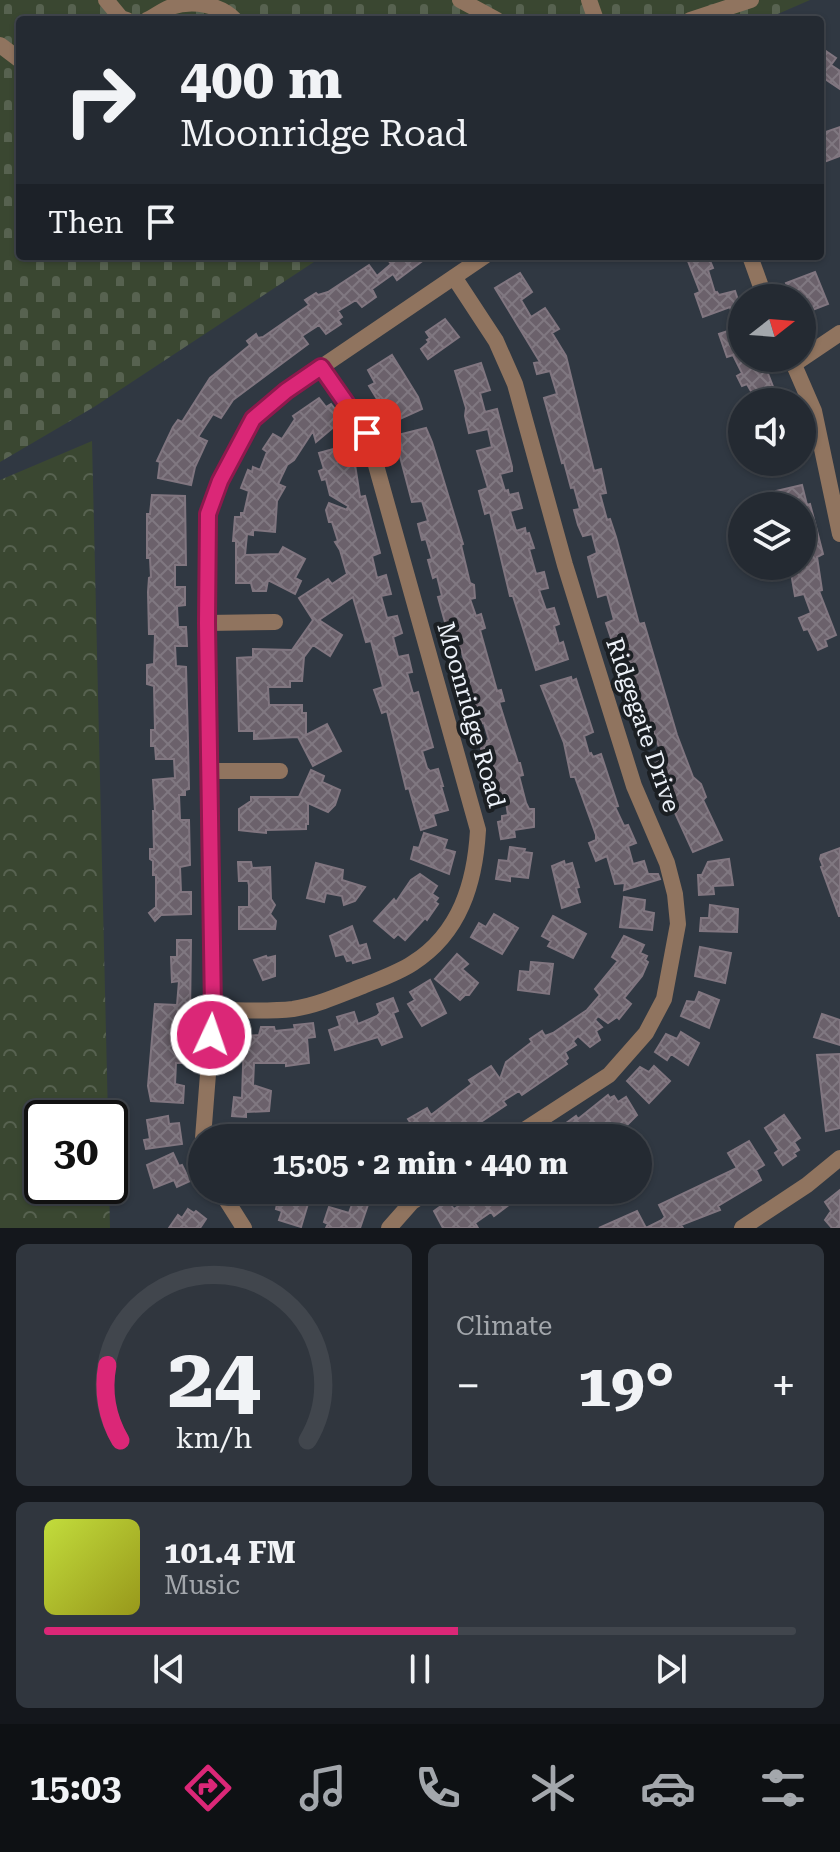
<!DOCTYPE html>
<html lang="en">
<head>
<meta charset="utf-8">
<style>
	:root { --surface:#242a32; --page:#30363e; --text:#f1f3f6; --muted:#a3a7ac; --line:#41464d; --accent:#db2777 }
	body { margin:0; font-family:"Roboto Serif",serif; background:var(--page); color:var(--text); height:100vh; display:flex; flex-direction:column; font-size:30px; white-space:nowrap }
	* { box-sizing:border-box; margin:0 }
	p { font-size:26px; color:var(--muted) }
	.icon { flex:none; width:44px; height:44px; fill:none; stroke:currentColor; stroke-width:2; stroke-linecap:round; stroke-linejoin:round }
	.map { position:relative; height:1228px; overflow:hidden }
	.panel { display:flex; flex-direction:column; gap:16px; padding:16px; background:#14171c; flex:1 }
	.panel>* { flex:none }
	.hud { position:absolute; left:16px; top:16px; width:808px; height:244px; border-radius:8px; box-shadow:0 2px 6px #0004,0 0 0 2px var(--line); background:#242a32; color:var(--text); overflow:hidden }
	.needle { width:52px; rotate:73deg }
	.controls { position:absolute; left:728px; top:284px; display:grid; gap:16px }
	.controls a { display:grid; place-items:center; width:88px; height:88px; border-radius:50%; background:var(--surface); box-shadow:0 2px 6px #0004,0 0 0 2px var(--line); font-size:40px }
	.speed { position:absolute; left:24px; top:1100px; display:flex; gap:16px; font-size:40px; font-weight:700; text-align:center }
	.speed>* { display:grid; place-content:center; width:104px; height:104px; border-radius:50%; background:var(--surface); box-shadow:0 2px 6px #0004,0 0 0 2px var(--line); line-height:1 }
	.speed .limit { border:4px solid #111; border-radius:12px; background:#fff; color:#111 }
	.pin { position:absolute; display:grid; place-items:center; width:68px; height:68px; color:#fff; margin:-34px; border-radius:16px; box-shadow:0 4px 12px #0006 }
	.me { position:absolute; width:88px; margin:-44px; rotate:3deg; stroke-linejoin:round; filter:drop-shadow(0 0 6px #0008) }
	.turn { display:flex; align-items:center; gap:28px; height:168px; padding:0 32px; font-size:36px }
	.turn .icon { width:104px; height:104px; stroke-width:2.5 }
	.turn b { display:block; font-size:56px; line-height:68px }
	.then { display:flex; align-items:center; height:76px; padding:0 32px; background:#0003; gap:16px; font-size:30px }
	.big { font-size:60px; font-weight:700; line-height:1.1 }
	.panel .tile { flex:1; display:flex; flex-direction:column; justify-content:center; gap:12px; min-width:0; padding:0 28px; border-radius:12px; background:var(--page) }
	.panel .dial { align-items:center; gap:0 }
	.dial svg { height:208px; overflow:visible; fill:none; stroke:var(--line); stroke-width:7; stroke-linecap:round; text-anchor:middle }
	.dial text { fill:var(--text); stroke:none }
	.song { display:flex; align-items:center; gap:24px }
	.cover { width:96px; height:96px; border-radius:12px; background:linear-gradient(135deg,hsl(70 70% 55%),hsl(60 70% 35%)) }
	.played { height:8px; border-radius:4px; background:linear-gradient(90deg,var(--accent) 55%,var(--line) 55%) }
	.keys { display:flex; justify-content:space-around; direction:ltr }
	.heat { display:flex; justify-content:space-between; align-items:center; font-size:44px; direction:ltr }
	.panel .tiles { flex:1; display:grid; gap:16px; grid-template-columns:1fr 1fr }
	.tile:last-child { grid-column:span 2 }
	.trip { position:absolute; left:188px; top:1124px; width:464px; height:80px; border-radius:40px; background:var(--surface); box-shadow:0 2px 6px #0004,0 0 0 2px var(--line); font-weight:700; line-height:80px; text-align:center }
	.menu { display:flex; height:128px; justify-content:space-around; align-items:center; background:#0e1114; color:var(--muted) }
	.menu .icon { width:56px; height:56px }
	.menu .on { color:var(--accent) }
	.menu b { font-size:36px; color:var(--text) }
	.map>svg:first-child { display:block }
	.cemetery { fill:url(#cemetery-stones) }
	.park { fill:url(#park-crowns) }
	.building { fill:url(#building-cross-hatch); stroke:#817680; stroke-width:2 }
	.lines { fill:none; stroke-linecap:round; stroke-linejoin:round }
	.minor { stroke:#90745f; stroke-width:16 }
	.route-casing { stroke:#8e194d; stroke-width:20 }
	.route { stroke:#db2777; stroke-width:14 }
	.labels { text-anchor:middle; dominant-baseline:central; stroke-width:8; stroke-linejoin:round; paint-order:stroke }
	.street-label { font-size:24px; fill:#edf2f9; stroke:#1b1f23 }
</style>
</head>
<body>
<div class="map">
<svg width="840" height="1228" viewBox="0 0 840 1228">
	<defs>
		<pattern id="cemetery-stones" width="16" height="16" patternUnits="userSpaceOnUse" patternTransform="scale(2)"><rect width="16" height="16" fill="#3a4731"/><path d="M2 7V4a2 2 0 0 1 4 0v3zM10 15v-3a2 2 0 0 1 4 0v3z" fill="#576250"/></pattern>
		<pattern id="park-crowns" width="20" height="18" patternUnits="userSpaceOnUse" patternTransform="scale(2)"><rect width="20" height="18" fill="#3a4731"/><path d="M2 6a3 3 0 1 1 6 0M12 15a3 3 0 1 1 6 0" fill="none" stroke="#576250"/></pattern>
		<pattern id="building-cross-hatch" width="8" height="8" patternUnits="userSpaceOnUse" patternTransform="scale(2)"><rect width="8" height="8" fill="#6b616b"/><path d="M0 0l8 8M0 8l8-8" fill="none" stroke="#807881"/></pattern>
	</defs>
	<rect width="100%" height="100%" fill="#303842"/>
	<!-- cemetery -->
	<path class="cemetery" d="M0,0h810l-46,20h-744v236h303l-229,151 -94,55z"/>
	<!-- park -->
	<path class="park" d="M92,441l16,677h-66v68h67l1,42h-110v-748z"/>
	<!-- building -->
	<path class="building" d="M820,47l16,11 -5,7 9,6v18l-18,-12 -2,3z
		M840,127v29l-16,6 -4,-10v-18z
		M385,256h44l-32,24 -4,-6 -21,15 4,8 -14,10 -6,-7 -18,11 4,6 -4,3 3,4 -15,10 -7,-9 -17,11 6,8 -75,56 -12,18 -8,-4 -15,23 9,4 -12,26 -4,18 -33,-7 2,-16 -3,-1 16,-34 5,-7 4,2 28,-44 40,-33 -3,-4 9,-7 2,4 5,-1 46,-32 -4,-5 11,-7 2,2 10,-3 41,-27 8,11 14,-12z
		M686,256h22l5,12 -5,2 7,23 2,-1 2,3 16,-4 7,21v46h16l4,8h3l14,36h-22l-10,-18 -5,2 -5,-10 5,-3 -9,-18 -6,2 -8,-23 12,-4 -1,-4 5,-2 -5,-17 -27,10 -8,-23 5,-2z
		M815,272l13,32 -26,10v-16h-10l-6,-15z
		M520,273l12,19 -11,8 10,17 14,-9 14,21 -7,4 14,23 28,115 7,-2 5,24 -6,1 7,26 3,-1 6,18 23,87 5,-1 33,112 16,42 8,7 5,13 -3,3 19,40 -29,12 -23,-50 4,-2 -8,-21 -6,1 -6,-16 9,-5 -10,-29 -9,4 -16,-43 7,-4 -9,-27 -7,2 -13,-39 8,-3 -7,-26 -9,3 -10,-40 9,-4 -5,-19 -9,2 -5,-11 -4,-15 6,-1 -6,-22 -3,1 -7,-26 -2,1 -18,-65 13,-4 -7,-23 -13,3 -3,-11 6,-1 -45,-74z
		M445,319l14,18 -31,22 -7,-10 8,-7 -2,-2 3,-2 -4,-6z
		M392,355l26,42 4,12 -33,15 -10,-26 -2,1 -8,-13 6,-3 -7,-13z
		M481,363l9,27 -10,3 5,19 12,-3 15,58v4l-12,3 5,17 3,-1 1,5 9,-2 4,15 -12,3 6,20 9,-3 1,6 3,-1 5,15 -5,1 7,25 8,-2 4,16 -9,2 7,20 8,-2 5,16 -5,2 5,18 4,-2 5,17 -32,11 -23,-74h-3l-20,-84 -5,2 -6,-23 9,-3 -11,-37 15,-4 -4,-18 -19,4 -4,-17 1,-8 -11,-37z
		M319,398l7,9 5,-3 12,15 -27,23 -3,-11 -19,29 -7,5 -9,19 7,3 -8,14 -2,31 -22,-2v5l-6,-1 -2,21 34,-1 4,-7 22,12 -10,19 6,3 -6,13 -27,-14 -2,11h-13l-2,-8h-15v-42h-3l2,-24h6v-4h3l5,-22 -8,-3 7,-18 4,2 1,-5 7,3 7,-18 -4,-3 10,-15 9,5 13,-20 -2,-3z
		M426,428l6,14 31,102 -2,1 9,38 4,2 1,13 -5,1 6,17 5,-2 4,14 -5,2 17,61 4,-1 3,11 -5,1 19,61h2l3,12 -4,1 7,27 3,6h5v18l-20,3 1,7 -14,2 -3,-17 4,-1v-5l6,-1 -3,-19 -12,2 -13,-54 9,-4 -5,-17 -11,2 -15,-53 9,-2 -6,-21 -8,2 -15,-54 4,-1 -5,-20 -4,2 -5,-18 4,-1 -6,-20 -4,1 -4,-16 10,-3 -6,-20 -10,1 -14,-53 4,-1 -4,-13z
		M337,448h5l3,13 9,-3 6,39 5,-1 15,57 -8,3 5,22 9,-3 5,19 -10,2 6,22 10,-2 5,17 -9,4 5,20 10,-2 4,17 -5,1 6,21 5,-2 15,55 -11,4 5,17 3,3 8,-2 5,17h-2l7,24 -15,4 3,11 -15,5 -12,-42 -3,1 -19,-78 -5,2 -8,-23 9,-3 -12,-46 -5,1 -13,-45 -34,23 23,15 -12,21 -17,-11 -9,12 -2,24h-12v6h-22l1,18h33v8h4v22l21,-11 14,27 -28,15 -15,-29 -44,2v-8h-15l-2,-73 16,-1v-8l39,1 21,-30 -14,-22 29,-19 4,5 15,-10 -7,-24 -5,-8 3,-1 -6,-19h-3l-3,-12 3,-7 18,7 1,-4 -18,-11 -4,-16 -4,1 -3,-9 5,-2 -5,-16z
		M802,485l5,20 3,-1 13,50 -6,3 5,33 -3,1 17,44 -11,5 2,6 -9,4 -10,-21 -4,1 -5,-12 12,-5 -7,-19 -9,2 -4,-23 11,-3 1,-64h-24l-3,-15z
		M152,495l33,1 1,69h-11v22h10v18l-8,1 1,21h8l1,19h-12l1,20 10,1 2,74 1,48 -4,1v5h-6l1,25h9l1,45 -10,2 1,25h10v22l-30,1 -6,6 -6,-8 7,-6v-32h-3v-14l-3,-2v-10h4l-1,-38h2l-2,-31 22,-2 -1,-19h-18l-1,-13h-4v-16h4l-1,-44 -7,-2v-19l7,-1 1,-30h-6l-1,-42 1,-14 2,-1 -1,-19h-3v-44h3z
		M571,677l1,4 4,-2 17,53 -9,4 5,18 2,-1 2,4 8,-3 17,52 -3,1 9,19 4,-1 8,18 -8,3 5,18 11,-3 4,13h10l2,5 -36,11 1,-7 -10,1 -8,-28 -11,5 -7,-18 7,-3v-5l-21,-58h-4l-7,-34 -23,-57z
		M311,770l13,6 -2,6 18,8 -5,15 -7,7 -20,-9v21h-2v5l-40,1v3l-27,-3v-21l12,-8v-4h48z
		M424,833l23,7 -3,9 11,3 -6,22 -38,-15 3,-12 5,1z
		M510,847l15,2 -1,3 8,1 -4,25 -18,-2v5l-14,-2 3,-19 9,1z
		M840,848v68h-1l-18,-49 2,-1 -3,-7 1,-4z
		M729,859l4,26 -20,1 1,8 -15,1 -1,-20h4l6,-13z
		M564,861l1,4 7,-2 7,24 -3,1 4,14 -18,6 -10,-42z
		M238,862h13l1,6 18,-1 1,32 4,6 -5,9 6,7 -1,8h-36v-22h10v-22l-1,-4h-9z
		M316,863l27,7 -1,10 23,7 -10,14 -11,4 -2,-9 -16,-3 -2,9 -17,-4z
		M420,874l17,12 -5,8 6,4 -3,4 3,2 -11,16 -2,-2 -20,22 -7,-6 -4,4 -20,-17 20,-22 2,3 15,-22z
		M624,897l21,3 -1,11 10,2 -2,17 -32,-3z
		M710,905l28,4 -1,23 -37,-1 1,-13h8z
		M494,914l24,14 -16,26 -31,-17 8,-14 7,4z
		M553,916l33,18 -13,24 -25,-12 3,-5 -9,-5z
		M352,926l7,20 7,-2 4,14 -17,5 -1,-3 -5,1 -3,-7 -8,2 -6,-20z
		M624,936l20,9 -4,8 7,3 -2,4 3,2 -6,14 -18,22 7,6 -12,15 -2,-2 -9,6 -10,-7 -3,4 7,7 -6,4 4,9 -10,7 -12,-11 -5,5 3,4 -11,7 3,6 -3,3 2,3 -45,31 -3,-4 -16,10 3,4 -49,33h-65l20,-13 -4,-6 19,-11 4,7 41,-31 -3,-4 22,-14 9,13 6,-17 26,-20 -2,-3 12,-8 3,5 8,-3 34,-23 13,-15 -5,-6 23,-28 -6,-4z
		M177,940h14l-1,76h-4l-1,5h-5l-1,22h9l-1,20h-11l-1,21 9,2 -1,17 -32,-2 -3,-15 7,-82 22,1 2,-24 -7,1 -1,-25h6z
		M700,947l31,6 -6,30 -30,-7z
		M457,954l11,10 -6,5 16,14 -9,12h-4l-5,5 -25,-21z
		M266,956l1,2 8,-2v20l-12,4 -9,-20z
		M531,962l22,2 -4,30 -31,-4 2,-19 10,1z
		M430,980l16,33 -24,13 -14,-22 7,-4 -5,-8z
		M699,992l20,8 -10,28 -28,-12 6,-15 8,1z
		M393,998l5,13 -5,2 9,24 -20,8 -4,-8 -43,13 -6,-20 11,-4 -3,-9 17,-5 4,12 19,-8 3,-3 -3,-9z
		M822,1014l18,6v25l-26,-8z
		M313,1023l2,14 -8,1 2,25 -23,3v-3h-32l-1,22 18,6 -2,20 -23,1v5l-14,-1 2,-19 8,1 2,-62 15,-1 2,-8h13l1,4 20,-2 -1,-4z
		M681,1032l18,11 -11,22 -17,-11 -4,6 -12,-8 11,-18 11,5z
		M840,1054v74l-14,3 -9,-76z
		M654,1066l16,15 -21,22 -22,-22 13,-14 9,5z
		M608,1095l2,3 4,-2 4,6 8,-5 11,18 -11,11 1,3 -12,7 -3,-5 -11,7h-33l-6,-12 14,-10 2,3z
		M784,1115l16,23 -6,4 5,8 -5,3 2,3 -13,9 -8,-12 4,-3 -14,-22z
		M168,1116l1,8 10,-1 3,21 -36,5 -2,-9 6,-1 -3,-19z
		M749,1141l15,24 -8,5 5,10 -43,26 2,4 -39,15 2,3h-84l38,-17 9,17 16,-8 3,-3 -6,-12 78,-37 -9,-15z
		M173,1153l6,13 3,-1 8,16 -13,6 -3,-7 -20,8 -7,-23z
		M280,1190l30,7 -9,30 -22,-7 3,-9 -6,-2z
		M357,1190h16l-13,38h-34l2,-4 -4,-2 5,-15 20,6z
		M473,1190h56l-35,26 -3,-4 -16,11 3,5h-35l-9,-17 14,-10 6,8 16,-11 -3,-5z
		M840,1190v38h-8l-7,-8 6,-9 -6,-9z
		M188,1209l6,4 2,-2 10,8 -6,9h-31l9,-13 4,3z"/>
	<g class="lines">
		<!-- minor -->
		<path class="minor" d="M106,0l15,18 6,2
			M460,0l37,20
			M589,0l7,20
			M147,20c8,-4 16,-10 24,-13 21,-7 49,-3 64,13
			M690,20l61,-20
			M0,45l20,15
			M750,256l15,42
			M454,277l42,64 19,43 50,181 69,221 33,77 8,31 3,30 -14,75 -18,34 -37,42 -97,63
			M791,358l23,53 26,123
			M794,364l46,-31
			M207,623l68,-1
			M211,771h69
			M213,1010c26,0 55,2 80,-1 25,-4 47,-14 70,-23 17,-7 35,-13 50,-23 47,-30 62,-80 65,-133l-111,-397 -46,-66
			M203,1138l10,-128 -6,-387 1,-109 12,-33 33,-62 33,-28 199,-135
			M220,1190l24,38
			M389,1228l23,-26 19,-12
			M742,1228l65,-43 33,-27"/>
	</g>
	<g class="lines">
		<defs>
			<path id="route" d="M211,1035l2,-25 -6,-387 1,-109 12,-33 33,-62 33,-28 35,-24 46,66"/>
		</defs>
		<!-- route casing -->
		<use href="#route" class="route-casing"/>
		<!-- route -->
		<use href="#route" class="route"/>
	</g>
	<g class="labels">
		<!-- street labels -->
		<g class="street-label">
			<text transform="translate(471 715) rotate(74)">Moonridge Road</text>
			<text transform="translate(643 725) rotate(71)">Ridgegate Drive</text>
		</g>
	</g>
</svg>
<div class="controls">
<a><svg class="needle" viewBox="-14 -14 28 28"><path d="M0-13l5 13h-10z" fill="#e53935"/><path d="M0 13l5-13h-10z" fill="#a3a7ac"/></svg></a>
<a><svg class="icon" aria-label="sound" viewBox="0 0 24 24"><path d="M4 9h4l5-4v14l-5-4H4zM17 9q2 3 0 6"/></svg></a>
<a><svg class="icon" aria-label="layers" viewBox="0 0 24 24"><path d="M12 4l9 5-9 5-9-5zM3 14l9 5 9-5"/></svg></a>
</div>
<div class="speed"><div class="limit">30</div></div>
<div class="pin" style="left:367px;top:433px;background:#d93025"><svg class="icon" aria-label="arrive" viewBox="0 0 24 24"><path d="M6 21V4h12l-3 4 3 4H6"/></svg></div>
<svg class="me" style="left:211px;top:1035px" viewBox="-20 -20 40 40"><circle r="17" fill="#db2777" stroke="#fff" stroke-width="3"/><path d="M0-11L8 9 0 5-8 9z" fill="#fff"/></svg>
<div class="trip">15:05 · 2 min · 440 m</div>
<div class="hud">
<div class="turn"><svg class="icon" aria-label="right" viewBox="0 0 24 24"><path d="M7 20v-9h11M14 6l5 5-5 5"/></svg><div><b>400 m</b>Moonridge Road</div></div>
<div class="then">Then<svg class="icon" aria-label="arrive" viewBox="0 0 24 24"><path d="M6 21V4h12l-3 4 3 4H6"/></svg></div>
</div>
</div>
<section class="panel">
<div class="tiles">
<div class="tile dial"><svg viewBox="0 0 100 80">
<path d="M14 69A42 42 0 1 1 86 69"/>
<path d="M14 69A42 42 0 0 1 9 40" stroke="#db2777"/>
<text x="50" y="56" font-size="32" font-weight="700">24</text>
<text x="50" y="72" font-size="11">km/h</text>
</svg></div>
<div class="tile"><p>Climate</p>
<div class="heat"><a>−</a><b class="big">19°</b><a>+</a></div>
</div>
<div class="tile">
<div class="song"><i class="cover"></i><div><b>101.4 FM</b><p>Music</p></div></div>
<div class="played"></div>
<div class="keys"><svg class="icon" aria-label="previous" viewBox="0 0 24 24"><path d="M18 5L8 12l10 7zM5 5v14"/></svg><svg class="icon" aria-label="pause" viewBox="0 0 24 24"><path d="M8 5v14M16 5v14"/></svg><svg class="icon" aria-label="next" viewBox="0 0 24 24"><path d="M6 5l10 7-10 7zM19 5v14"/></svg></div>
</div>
</div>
</section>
<nav class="menu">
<b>15:03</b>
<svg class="icon on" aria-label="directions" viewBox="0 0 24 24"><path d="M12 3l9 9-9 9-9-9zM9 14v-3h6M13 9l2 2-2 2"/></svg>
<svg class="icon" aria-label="music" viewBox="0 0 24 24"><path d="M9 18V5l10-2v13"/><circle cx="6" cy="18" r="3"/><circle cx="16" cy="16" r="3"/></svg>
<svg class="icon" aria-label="phone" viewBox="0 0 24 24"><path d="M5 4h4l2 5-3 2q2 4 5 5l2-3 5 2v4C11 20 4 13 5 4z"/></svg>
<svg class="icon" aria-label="climate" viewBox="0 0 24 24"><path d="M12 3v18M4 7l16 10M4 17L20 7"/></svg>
<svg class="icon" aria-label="car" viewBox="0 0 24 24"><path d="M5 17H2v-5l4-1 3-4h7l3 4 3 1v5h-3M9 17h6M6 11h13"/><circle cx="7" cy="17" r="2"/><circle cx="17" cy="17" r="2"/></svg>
<svg class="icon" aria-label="filters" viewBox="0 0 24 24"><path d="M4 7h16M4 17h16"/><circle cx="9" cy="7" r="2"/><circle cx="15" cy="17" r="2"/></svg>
</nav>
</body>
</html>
